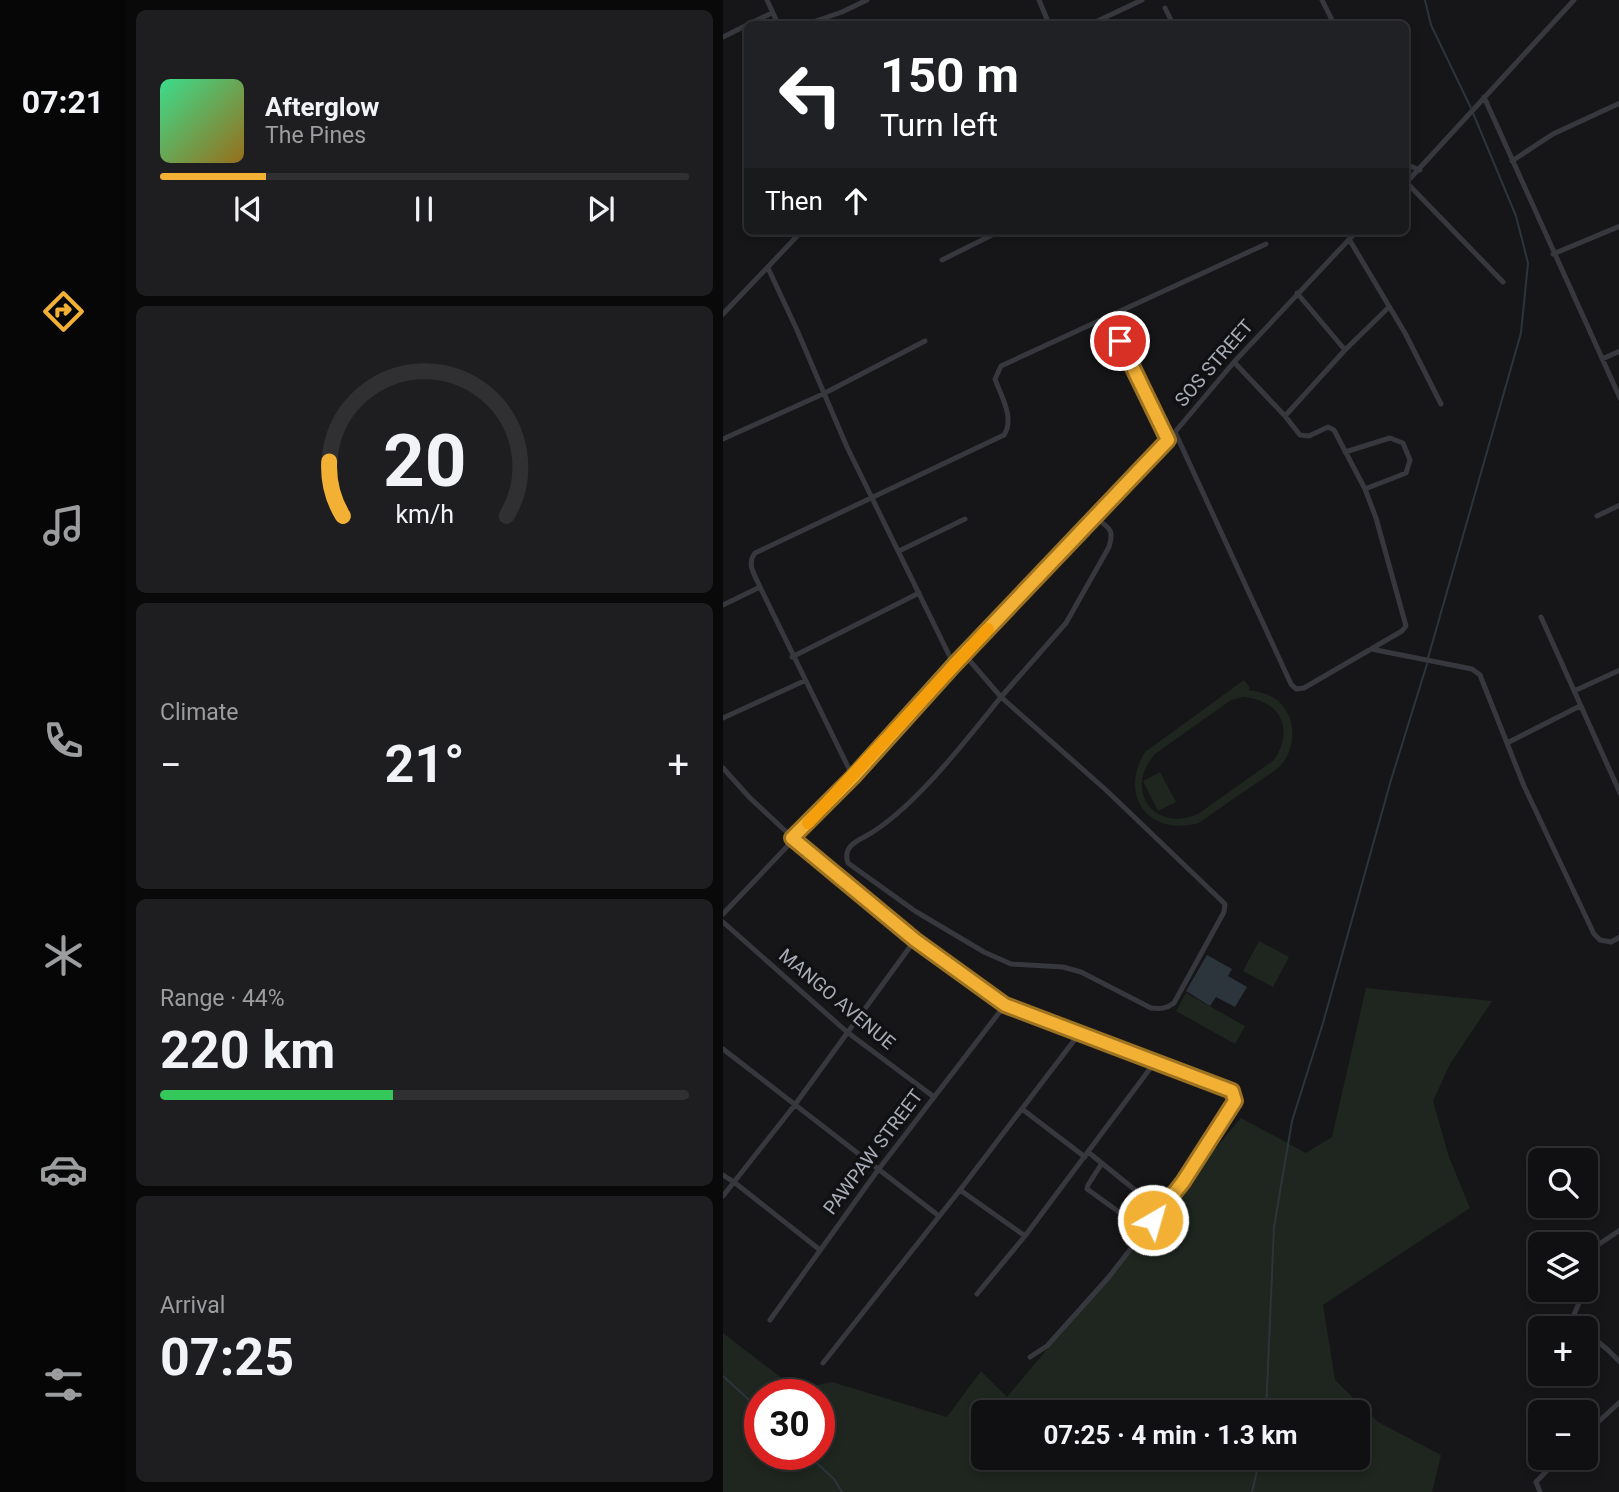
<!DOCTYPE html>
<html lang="en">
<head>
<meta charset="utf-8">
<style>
	:root { --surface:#101012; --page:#1e1e20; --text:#f1f3f6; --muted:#9c9d9f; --line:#303032; --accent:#f2b134 }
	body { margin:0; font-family:Roboto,sans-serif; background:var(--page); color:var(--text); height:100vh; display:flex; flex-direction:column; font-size:26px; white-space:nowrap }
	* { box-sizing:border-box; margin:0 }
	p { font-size:23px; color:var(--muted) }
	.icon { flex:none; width:38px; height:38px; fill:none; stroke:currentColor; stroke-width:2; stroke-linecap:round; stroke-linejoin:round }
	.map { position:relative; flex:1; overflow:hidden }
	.drawer { display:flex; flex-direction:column; gap:10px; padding:10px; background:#09090a; width:597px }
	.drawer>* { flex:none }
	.hud { position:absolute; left:21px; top:21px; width:665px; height:214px; border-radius:10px; box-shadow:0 4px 10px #0003,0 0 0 2px var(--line); background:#202124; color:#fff; overflow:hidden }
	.tools { position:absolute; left:805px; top:1148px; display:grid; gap:14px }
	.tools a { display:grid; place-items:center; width:70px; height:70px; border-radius:10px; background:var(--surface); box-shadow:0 4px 10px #0003,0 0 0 2px var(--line); font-size:35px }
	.speed { position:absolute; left:21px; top:1379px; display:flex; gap:14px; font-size:35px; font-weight:700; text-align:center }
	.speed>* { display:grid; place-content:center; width:91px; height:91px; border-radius:50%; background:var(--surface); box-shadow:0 4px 10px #0003,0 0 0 2px var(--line); line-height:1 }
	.speed .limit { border:10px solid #d22; background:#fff; color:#111 }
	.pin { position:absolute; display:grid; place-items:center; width:60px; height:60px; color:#fff; margin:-30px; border:4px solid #fff; border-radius:50%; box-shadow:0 2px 7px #0007 }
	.me { position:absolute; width:77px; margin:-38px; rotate:38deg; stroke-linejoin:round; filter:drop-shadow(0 0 5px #0008) }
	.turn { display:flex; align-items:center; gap:24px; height:147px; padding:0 21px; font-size:32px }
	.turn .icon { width:91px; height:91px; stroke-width:2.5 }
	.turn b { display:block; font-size:49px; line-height:60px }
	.then { display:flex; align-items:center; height:66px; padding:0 21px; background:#0003; gap:14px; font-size:26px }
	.big { font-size:52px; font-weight:700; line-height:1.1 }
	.drawer .widget { flex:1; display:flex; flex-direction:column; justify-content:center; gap:10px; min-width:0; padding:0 24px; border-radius:10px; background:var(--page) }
	.drawer .dial { align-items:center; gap:0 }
	.dial svg { height:182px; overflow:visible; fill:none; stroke:var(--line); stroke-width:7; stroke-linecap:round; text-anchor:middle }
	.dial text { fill:var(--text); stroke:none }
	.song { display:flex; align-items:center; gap:21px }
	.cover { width:84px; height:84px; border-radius:10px; background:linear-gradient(135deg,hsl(150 70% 55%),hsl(40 70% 35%)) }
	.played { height:7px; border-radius:4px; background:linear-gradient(90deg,var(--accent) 20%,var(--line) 20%) }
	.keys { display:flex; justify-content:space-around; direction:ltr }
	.heat { display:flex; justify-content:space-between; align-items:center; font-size:38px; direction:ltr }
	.charge { height:10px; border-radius:5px; background:linear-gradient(90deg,#34c759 44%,var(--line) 0) }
	.trip { position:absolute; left:248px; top:1400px; width:399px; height:70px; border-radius:10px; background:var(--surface); box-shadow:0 4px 10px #0003,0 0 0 2px var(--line); font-weight:700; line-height:70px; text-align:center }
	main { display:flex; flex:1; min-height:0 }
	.tabs { display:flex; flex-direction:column; width:126px; justify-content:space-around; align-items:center; background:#060607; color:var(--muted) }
	.tabs .icon { width:49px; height:49px }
	.tabs .current { color:var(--accent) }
	.tabs b { font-size:32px; color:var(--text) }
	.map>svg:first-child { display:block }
	.green { fill:#1e261f; fill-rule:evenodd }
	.water { fill:#2c353c }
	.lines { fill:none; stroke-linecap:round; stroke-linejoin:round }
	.stream { stroke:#2c353c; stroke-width:2 }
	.minor { stroke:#37383d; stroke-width:5 }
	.route-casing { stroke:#9d7322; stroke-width:18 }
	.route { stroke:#f2b134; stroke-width:12 }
	.slow { stroke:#f59e0b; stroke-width:12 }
	.labels { text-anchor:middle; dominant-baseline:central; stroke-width:7; stroke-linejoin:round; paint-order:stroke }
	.street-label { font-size:19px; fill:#a8adb8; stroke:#111113 }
</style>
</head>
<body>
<main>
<nav class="tabs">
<b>07:21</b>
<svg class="icon current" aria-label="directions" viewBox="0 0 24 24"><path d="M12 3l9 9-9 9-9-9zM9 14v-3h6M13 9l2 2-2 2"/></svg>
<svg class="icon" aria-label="music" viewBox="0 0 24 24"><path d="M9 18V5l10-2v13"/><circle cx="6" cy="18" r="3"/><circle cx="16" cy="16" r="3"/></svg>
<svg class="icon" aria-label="phone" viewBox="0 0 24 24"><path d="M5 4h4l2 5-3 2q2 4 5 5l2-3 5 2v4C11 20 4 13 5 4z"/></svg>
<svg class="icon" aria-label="climate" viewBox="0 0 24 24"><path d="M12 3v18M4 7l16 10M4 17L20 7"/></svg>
<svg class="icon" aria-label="car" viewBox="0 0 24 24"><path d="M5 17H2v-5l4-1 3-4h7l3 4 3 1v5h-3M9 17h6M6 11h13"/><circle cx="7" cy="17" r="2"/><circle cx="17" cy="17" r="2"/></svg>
<svg class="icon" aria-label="filters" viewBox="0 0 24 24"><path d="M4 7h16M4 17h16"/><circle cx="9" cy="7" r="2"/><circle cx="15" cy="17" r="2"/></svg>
</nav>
<section class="drawer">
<div class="widget">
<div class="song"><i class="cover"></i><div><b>Afterglow</b><p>The Pines</p></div></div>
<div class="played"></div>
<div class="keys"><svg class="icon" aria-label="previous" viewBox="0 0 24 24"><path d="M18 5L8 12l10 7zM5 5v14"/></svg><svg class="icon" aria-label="pause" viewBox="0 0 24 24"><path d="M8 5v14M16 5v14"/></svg><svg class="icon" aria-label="next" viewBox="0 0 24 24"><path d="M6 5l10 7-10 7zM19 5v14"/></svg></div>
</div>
<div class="widget dial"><svg viewBox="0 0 100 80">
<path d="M14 69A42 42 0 1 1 86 69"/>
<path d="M14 69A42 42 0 0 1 8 45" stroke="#f2b134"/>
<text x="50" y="56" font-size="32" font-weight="700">20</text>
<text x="50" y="72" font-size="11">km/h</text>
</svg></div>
<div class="widget"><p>Climate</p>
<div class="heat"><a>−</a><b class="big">21°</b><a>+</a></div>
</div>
<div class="widget"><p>Range · 44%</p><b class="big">220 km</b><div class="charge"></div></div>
<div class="widget"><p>Arrival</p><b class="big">07:25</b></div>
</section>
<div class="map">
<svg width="897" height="1492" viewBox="0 0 897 1492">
	<rect width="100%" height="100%" fill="#161618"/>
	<!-- green -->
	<path class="green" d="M521,680l6,8 -2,2c18,2 32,8 40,24 8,16 5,39 -8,52 -6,6 -15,11 -22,16 -20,13 -39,27 -59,41 -50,14 -81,-27 -54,-71zM520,697c37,3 52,32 31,63l-76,54c-44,19 -75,-24 -43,-60l76,-54z
		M437,772l16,30 -18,9 -15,-30z
		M536,941l30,16 -16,30 -30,-16z
		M643,988l126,13 -42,63 -17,37 16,56 21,51 -147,97 12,75 43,42 63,33 -9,37h-709v-159l73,56 36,-7 115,35 34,-46 26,26 234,-279 65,35 26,-16zM37,1395h59v59h-59zM261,1412h374v46h-374z
		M463,993l59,33 -10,18 -59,-33z"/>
	<!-- water -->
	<path class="water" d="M484,955l25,14 -4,7 19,11 -12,20 -19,-10 -6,9 -24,-15z"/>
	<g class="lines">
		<!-- stream -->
		<path class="stream" d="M702,0l6,25 40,83
			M705,658l93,-325 7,-70 -12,-47 -43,-103
			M0,1376l37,34
			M543,1412l8,-185 18,-106 31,-98 68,-243 36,-116
			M84,1454l27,25 8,13
			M529,1492l8,-34"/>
		<!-- minor -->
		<path class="minor" d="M44,0l11,24
			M316,0l10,24
			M599,0l12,24
			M442,8l8,16
			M26,24l23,-11
			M84,24l35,-12 25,-12
			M368,24l51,-24
			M0,37l24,-12
			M761,97l136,301
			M789,161l41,-27 67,-31
			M682,164l15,6
			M684,183l96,99
			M682,184l169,-184
			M626,239l56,94 36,71
			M830,254l67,-28
			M219,260l58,-29
			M45,268l29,62 50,117 107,218
			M574,293l48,57
			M0,314l79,-83
			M385,316l60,124
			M879,359l18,-8
			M562,416l60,-66 44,-43
			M452,432l116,252 5,5 8,-1 98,-57 4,-5 -30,-108 -11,-29 -31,-59 -6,-3 -19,9 -9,-1 -15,-19 -51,-54
			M0,439l100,-45 102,-53
			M622,452l45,-14 13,5 7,17 -4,13 -41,16
			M874,516l23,-11
			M176,551l66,-32
			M0,605l37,-18
			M818,617l79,176
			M648,649l101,20 8,6 44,111 70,148 6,6 11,2 9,-5
			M241,654l37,43 65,-74 43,-76c6,-19 -1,-19 -14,-30
			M69,657l127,-64
			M851,691l46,-21
			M278,697l105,93 119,114 -1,8 -50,91c-8,6 -14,6 -23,5l-70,-36 -18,-5 -52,-3 -27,-12 -69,-41 -67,-48c-5,-15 6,-21 18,-27 47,-26 101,-97 135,-139z
			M0,718l81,-37
			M784,743l73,-37
			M0,768l27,30 43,40 122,102 90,65 227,86 3,10 -52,81 -75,96 -61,68 -17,11
			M130,777l-93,-190c-5,-12 -14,-23 -5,-34l249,-118c11,-17 -3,-39 -9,-56l6,-13 265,-122
			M0,914l130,-137 101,-112 221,-233 59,-70 123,-131
			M0,922l124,110 87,65
			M0,1049l216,167
			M299,1109l63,48
			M365,1152l57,46 1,3 -13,16h-7l-39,-28 1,-4 14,-22
			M0,1175l11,7 60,-76 121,-166
			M237,1190l65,46
			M0,1196l11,-14 86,68
			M863,1253l34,-23
			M254,1294l48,-58 130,-174
			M47,1320l108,-150 127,-165
			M859,1328l-9,-11 11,-26
			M863,1332l22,18 12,12
			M100,1363l137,-173 119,-156
			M863,1433l34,-31
			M817,1492l-4,-10 23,-24"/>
	</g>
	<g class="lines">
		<defs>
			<path id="route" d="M397,341l48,99 -214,225 -101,112 -61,61 123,102 90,65 227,86 3,10 -52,81 -30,38"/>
		</defs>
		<!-- route casing -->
		<use href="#route" class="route-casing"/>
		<!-- route -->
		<use href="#route" class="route"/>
		<!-- slow -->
		<path class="slow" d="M85,823l180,-194"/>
	</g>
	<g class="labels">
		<!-- street labels -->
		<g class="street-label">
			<text transform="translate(491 363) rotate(-49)">SOS STREET</text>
			<text transform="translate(114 999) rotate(40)">MANGO AVENUE</text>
			<text transform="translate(150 1152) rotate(-53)">PAWPAW STREET</text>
		</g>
	</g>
</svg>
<div class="tools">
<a><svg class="icon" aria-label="search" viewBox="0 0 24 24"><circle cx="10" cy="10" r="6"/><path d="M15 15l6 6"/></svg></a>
<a><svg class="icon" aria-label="layers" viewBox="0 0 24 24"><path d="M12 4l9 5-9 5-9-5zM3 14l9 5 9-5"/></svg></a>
<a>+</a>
<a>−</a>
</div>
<div class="speed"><div class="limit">30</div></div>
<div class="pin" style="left:397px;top:341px;background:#d93025"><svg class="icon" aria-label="arrive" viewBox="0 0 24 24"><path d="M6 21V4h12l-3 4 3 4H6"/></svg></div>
<svg class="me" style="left:430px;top:1220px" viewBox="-20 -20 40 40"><circle r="17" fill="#f2b134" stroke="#fff" stroke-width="3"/><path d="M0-11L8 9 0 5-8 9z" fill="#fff"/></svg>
<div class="trip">07:25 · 4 min · 1.3 km</div>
<div class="hud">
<div class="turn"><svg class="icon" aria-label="left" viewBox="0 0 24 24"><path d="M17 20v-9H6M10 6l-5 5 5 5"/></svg><div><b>150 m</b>Turn left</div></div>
<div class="then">Then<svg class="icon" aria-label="ahead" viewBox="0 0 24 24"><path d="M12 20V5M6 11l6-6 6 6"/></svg></div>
</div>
</div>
</main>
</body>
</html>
